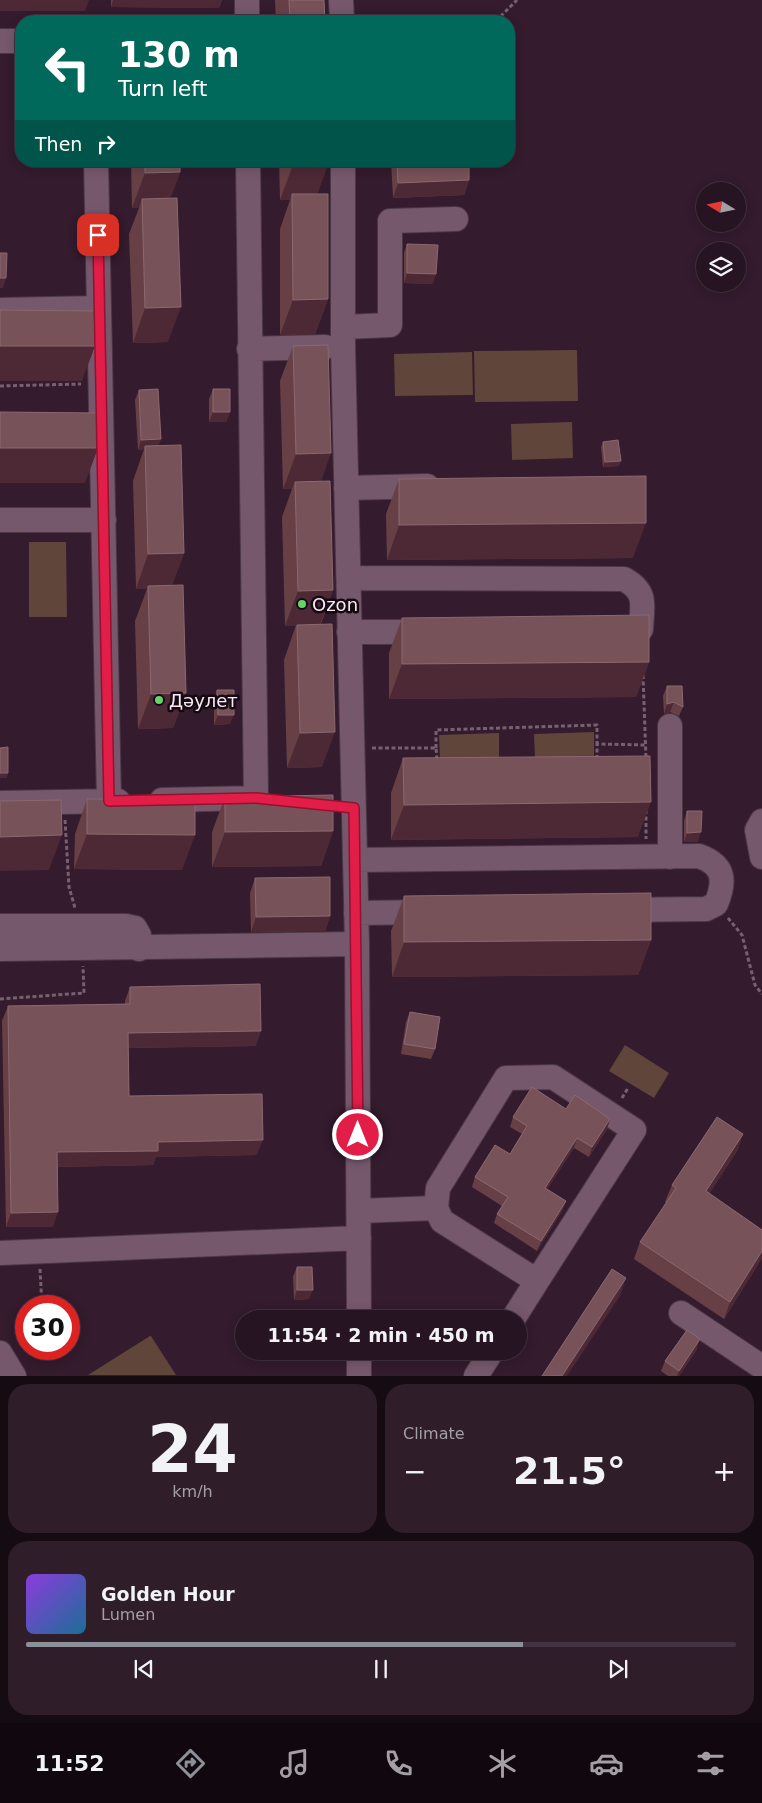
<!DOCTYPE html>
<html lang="en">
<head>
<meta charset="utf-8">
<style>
	:root { --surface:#271422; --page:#2f1d2a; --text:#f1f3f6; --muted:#a49ea5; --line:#433340; --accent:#8c9099 }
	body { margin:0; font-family:"DejaVu Sans",sans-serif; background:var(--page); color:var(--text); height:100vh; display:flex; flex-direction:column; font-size:19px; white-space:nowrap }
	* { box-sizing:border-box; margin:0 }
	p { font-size:16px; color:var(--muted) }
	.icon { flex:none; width:28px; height:28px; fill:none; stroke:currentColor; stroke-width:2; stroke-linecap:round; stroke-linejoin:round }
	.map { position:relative; height:1376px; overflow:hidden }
	.sheet { display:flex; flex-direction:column; gap:8px; padding:8px; background:#150b13; flex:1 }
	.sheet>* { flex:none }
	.guide { position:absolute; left:15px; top:15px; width:500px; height:152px; border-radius:20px; box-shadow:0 2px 12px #0003,0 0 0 1px var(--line); background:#00695c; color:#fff; overflow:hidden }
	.needle { width:32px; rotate:280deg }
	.fabs { position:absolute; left:696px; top:182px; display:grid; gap:10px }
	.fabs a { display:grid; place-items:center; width:50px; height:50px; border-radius:50%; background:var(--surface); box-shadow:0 2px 12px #0003,0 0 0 1px var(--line); font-size:25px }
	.speed { position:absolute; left:15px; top:1295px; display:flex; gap:10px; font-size:25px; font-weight:700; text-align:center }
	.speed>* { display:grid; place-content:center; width:65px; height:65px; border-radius:50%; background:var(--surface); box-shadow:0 2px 12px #0003,0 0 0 1px var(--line); line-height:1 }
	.speed .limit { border:8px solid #d22; background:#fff; color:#111 }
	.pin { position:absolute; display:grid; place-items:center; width:42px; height:42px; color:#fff; margin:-21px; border-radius:10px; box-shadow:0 2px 8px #0006 }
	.me { position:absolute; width:55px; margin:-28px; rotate:0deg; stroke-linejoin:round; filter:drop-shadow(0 0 4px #0008) }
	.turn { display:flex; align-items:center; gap:18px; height:105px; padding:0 20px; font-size:22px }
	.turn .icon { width:65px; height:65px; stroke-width:2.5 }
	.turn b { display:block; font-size:35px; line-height:42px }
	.then { display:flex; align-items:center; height:48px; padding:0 20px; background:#0003; gap:10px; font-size:19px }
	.big { font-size:38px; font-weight:700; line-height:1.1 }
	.sheet .card { flex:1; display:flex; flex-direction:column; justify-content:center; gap:8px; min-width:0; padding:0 18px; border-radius:20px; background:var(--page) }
	.sheet .dial { align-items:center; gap:0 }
	.dial b { font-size:65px; line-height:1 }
	.song { display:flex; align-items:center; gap:15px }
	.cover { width:60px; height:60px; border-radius:8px; background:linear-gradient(135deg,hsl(270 70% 55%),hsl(200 70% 35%)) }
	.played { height:5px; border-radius:2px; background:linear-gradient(90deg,var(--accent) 70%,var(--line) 70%) }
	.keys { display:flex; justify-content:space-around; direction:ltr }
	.heat { display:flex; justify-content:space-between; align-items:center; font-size:28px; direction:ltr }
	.sheet .tiles { flex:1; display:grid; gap:8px; grid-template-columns:1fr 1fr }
	.card:last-child { grid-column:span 2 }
	.trip { position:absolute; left:235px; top:1310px; width:292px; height:50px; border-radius:25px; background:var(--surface); box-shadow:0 2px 12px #0003,0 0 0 1px var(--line); font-weight:700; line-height:50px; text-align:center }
	.dock { display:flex; height:80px; justify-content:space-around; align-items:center; background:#10080e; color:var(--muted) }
	.dock .icon { width:35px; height:35px }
	.dock .active { color:var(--accent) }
	.dock b { font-size:22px; color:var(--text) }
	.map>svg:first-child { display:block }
	.green { fill:#60453a }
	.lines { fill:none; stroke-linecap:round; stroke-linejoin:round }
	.minor-casing { stroke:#4c3747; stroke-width:26 }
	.path { stroke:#776171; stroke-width:3; stroke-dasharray:4 2.5; stroke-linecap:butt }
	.minor { stroke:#76586d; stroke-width:24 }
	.wall { fill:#674046 }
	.shaded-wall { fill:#4c2935 }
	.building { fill:#775259; stroke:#8b6971 }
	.route-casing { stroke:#92132f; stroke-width:12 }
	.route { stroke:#e11d48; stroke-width:9 }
	.poi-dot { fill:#67d466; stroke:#150a12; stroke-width:2 }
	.labels { text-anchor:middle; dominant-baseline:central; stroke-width:5; stroke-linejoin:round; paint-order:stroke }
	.poi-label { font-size:18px; fill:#fae8f4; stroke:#150a12; text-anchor:start }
</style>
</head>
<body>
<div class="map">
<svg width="762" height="1376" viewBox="0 0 762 1376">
	<rect width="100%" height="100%" fill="#341b2e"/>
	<!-- green -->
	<path class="green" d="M577,350l1,51 -103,1 -1,-51z
		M472,352l1,43 -78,1 -1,-42z
		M572,422l1,36 -61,2 -1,-36z
		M29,542h37l1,75h-38z
		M594,732v24l-59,2 -1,-24z
		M499,733v25l-59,2 -1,-25z
		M625,1045l44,28 -15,25 -45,-27z
		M151,1336l25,39h-88l62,-39z"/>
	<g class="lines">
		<defs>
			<path id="minor" d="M247,0v21
				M341,0l1,21
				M0,41h21
				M96,161l13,640
				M248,161l8,637
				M343,161v186l14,597 2,375
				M0,310l99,-2
				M343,327l47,-2v-104l66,-2
				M249,349l76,-2
				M346,488l81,-2
				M0,520h104
				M349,578l275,1c24,13 18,27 17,50h-20
				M349,632h79
				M162,800l94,-2
				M0,803l118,-2
				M762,821l-5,9 5,27
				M670,857v-131
				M355,860l344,-4c25,9 27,24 17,48l-10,5 -88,1
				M356,913l74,-1
				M0,926h126l9,2 4,7v14
				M0,949l357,-5
				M553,1077l81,53 -97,151 -95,-60 -6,-13 2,-20 68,-110z
				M359,1211l77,-3
				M0,1253l359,-15
				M681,1313l81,54
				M513,1319l24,-38
				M359,1351v25
				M0,1353l14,23
				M476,1376l16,-25"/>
		</defs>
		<!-- minor casing -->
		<use href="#minor" class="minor-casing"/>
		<!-- path -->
		<path class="path" d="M496,21l21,-21
			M0,386l81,-2
			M643,675l3,84
			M372,748h64l1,12
			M436,748v-18l161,-5v19
			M597,759v-15l49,1
			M646,810v29
			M65,820l4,67 6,21
			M728,918l14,17 13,50 7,9
			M0,999l84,-6 -1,-27
			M622,1098l6,-10
			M40,1269l2,37"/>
		<!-- minor -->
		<use href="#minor" class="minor"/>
	</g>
	<!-- wall -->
	<path class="wall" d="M111,0h111l-3,8 -108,-1z
		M275,0h49l1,21h-49z
		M131,161h49v11l-10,27 -2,143 -35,1 -4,-109 10,-26h-7z
		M279,161h49v3l-11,30 11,105 -13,35 -35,1v-106l10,-29h-10z
		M391,161h78v19l-5,15 -71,3z
		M407,244l26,40 -29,-1v-30z
		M293,346l28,136 12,108 -12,34 1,143 -35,1 -3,-108 12,-35 -11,1 -3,-109 10,-28h-9l-3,-108z
		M213,389l17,23 -4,10h-17v-23z
		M139,390l22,49 -3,7 26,107 -12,32 14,108 -13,35 -35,1 -3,-108 12,-32h-11l-3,-108 11,-32 -6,1 -3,-50z
		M603,442l16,24 -16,1 -2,-20z
		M399,479l234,79 -246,2 -1,-46z
		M402,618l247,44 -13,35 -247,2v-46z
		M667,686l16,21 -4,9 -9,-4 -6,2 -1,-18z
		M217,690l13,34 -16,1v-25z
		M403,758l235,79 -247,3v-47z
		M225,797l108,34 -12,35 -109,1v-35z
		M87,799l95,71 -108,-1 1,-35z
		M687,811l11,31h-14v-21z
		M255,878l75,38 -5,15 -74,1 -1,-39z
		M404,896l247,44 -13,35 -246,2 -1,-46z
		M130,987l126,59 -128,2 1,48 128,59 -101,2 -3,8 -95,2 -5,60h-47l-4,-206 6,-15 117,-2v-3z
		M410,1012l25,37 -4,10 -30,-5 5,-32z
		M566,1109l44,10 -3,10 -18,28 -15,-9 -27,41 19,12 -4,10 -25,40 -43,-28 3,-9 5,-8 -30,-19 3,-10 35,-23 12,-20 -12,-7 3,-10z
		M743,1134l-6,17 -28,43 53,36v28l-38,61 -90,-60 6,-17 27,-39 -2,-1 7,-17z
		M297,1267l12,32 -15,1 -1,-23z
		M697,1349l-18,27h-11l-7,-5 4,-10z"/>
	<!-- shaded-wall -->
	<path class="shaded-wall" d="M0,0h89l-4,11h-85z
		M113,0h109l-3,8 -108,-1z
		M328,164l-13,35 -23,-5 -2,6h-10l13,-35z
		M180,172l-13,35 -25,-8 -3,9h-7l13,-35z
		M469,180l-5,15 -71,3 5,-15z
		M407,273l29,1 -3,10 -29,-1z
		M0,278h6l-3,10h-3z
		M328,299l-13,35 -35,1 13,-35z
		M181,307l-13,35 -35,1 12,-35z
		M0,346h95l-13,35h-82z
		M213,412h17l-4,10h-17z
		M161,439l-4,10 -12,-3 -1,3 -6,1 3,-10z
		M0,448h98l-13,35h-85z
		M331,453l-12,35 -24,-6 -3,7h-9l13,-35z
		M621,461l-2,5 -16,1 2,-5z
		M646,523l-13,35 -246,2 12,-35z
		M184,553l-13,35 -23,-2 -1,3h-11l12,-35z
		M333,590l-13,35 -35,1 13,-35z
		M649,662l-13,35 -247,2 13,-35z
		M186,693l-13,35 -35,1 13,-35z
		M674,702l-4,10 -6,2 3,-10z
		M218,715h16l-4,9 -16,1z
		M335,732l-13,35 -35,1 13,-35z
		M0,773h8l-1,5h-7z
		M651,802l-13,35 -247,3 13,-35z
		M333,831l-12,35 -109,1 13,-35z
		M701,832l-3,10h-14l3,-9z
		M87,834l108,1 -13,35 -108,-1z
		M62,835l-13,35 -49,1v-34z
		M330,916l-5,15 -74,1 5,-15z
		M651,940l-13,35 -246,2 12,-35z
		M261,1031l-5,15 -133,2 5,-15z
		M610,1119l-3,10 -18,28 3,-10z
		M743,1134l-6,17 -37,57 6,-17z
		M577,1138l-3,10 -33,50 4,-10z
		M263,1140l-6,15 -101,2 -3,8 -101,2 5,-15 101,-10z
		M566,1201l-4,10 -25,40 4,-10z
		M58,1212l-5,15h-47l5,-14z
		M762,1251v7l-38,61 6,-17z
		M626,1278l-6,18 -53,80h-5z
		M297,1290h16l-4,9 -15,1z
		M700,1339l-3,10 -18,27h-2l2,-5z"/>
	<!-- building -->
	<path class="building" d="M289,0h35l1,21h-35z
		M145,161h35v11l-35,1z
		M293,161h35v3l-35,1z
		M397,161h72v19l-71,3z
		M292,194h36v105l-35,1z
		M177,198l4,109 -36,1 -3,-109z
		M407,244l31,1 -2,29 -29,-1z
		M0,253h7l-1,25h-6z
		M0,310l95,1v35h-95z
		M328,345l3,108 -35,1 -3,-108z
		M158,389l3,50 -20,1 -2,-50z
		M213,389h17v23h-17z
		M0,412l98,1v35h-98z
		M618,440l3,21 -16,1 -2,-20z
		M181,445l3,108 -36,1 -3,-108z
		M646,476v47l-247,2v-46z
		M330,481l3,109 -35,1 -3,-109z
		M183,585l3,108 -35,1 -3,-108z
		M649,615v47l-247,2v-46z
		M332,624l3,108 -35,1 -3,-108z
		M667,686h15l1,21 -9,-5 -7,2z
		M217,690h17v25h-16z
		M8,747v26h-8v-25z
		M650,756l1,46 -247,3 -1,-47z
		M333,795v36l-108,1v-35z
		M87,799l108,1v35l-108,-1z
		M61,800l1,35 -62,2v-36z
		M687,811h15l-1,21 -14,1z
		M330,877v39l-74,1 -1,-39z
		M651,893v47l-247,2v-46z
		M260,984l1,47 -133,2 1,63 133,-2 1,46 -105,2v9l-101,1 1,60 -47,1 -3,-207 122,-2v-17z
		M410,1012l30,5 -5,32 -31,-5z
		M532,1087l34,22 9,-14 35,24 -18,28 -15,-9 -32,50 21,13 -25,40 -44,-27 11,-17 -33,-20 20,-32 15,9 17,-28 -14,-9z
		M717,1117l26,17 -37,57 56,39v21l-32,51 -90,-60 36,-54 -4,-3z
		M297,1267h15l1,23h-16z
		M612,1269l14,9 -64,98h-20z
		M687,1330l13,9 -21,32 -14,-10z"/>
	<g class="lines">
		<defs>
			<path id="route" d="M98,235l11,566 147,-3 98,10 4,327"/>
		</defs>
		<!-- route casing -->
		<use href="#route" class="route-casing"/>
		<!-- route -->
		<use href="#route" class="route"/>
	</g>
	<!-- markers -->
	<g class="poi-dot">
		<circle cx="302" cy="604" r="5"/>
		<circle cx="159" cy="700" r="5"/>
	</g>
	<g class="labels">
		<!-- poi labels -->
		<g class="poi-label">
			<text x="312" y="604">Ozon</text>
			<text x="169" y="700">Дәулет</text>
		</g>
	</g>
</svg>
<div class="fabs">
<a><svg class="needle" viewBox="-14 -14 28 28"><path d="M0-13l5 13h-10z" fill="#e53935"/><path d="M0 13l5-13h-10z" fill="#a49ea5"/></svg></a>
<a><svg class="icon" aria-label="layers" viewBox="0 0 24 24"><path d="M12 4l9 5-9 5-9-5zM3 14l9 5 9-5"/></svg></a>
</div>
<div class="speed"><div class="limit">30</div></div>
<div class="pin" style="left:98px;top:235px;background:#d93025"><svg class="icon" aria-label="arrive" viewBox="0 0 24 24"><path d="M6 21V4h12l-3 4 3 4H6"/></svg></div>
<svg class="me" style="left:358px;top:1135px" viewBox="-20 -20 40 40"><circle r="17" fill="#e11d48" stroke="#fff" stroke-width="3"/><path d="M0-11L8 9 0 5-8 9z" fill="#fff"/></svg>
<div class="trip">11:54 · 2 min · 450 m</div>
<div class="guide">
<div class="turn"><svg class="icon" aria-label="left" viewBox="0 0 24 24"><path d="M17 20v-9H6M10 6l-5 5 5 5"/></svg><div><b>130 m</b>Turn left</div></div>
<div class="then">Then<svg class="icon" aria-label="right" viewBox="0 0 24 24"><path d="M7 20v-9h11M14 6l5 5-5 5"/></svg></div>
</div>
</div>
<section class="sheet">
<div class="tiles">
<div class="card dial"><b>24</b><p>km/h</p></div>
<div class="card"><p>Climate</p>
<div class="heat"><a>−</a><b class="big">21.5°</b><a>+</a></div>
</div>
<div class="card">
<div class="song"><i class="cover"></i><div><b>Golden Hour</b><p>Lumen</p></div></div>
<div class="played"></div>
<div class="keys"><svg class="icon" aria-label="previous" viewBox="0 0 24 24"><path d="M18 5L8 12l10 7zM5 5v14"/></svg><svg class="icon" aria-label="pause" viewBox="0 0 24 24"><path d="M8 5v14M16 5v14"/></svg><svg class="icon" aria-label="next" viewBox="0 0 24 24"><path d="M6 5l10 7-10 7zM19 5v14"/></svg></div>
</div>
</div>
</section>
<nav class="dock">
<b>11:52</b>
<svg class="icon active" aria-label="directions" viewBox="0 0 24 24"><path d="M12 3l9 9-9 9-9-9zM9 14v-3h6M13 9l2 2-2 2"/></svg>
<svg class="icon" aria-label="music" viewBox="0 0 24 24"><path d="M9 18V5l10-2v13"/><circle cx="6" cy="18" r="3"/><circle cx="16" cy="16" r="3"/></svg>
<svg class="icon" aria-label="phone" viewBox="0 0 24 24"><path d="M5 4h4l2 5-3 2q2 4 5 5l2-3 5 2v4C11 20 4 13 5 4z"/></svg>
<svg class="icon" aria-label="climate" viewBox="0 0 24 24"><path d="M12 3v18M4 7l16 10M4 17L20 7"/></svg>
<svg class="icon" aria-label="car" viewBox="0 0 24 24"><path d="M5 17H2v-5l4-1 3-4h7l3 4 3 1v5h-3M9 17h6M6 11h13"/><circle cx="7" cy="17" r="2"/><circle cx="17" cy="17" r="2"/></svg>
<svg class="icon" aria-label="filters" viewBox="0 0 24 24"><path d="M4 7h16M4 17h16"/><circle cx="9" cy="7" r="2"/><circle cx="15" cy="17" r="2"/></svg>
</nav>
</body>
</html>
